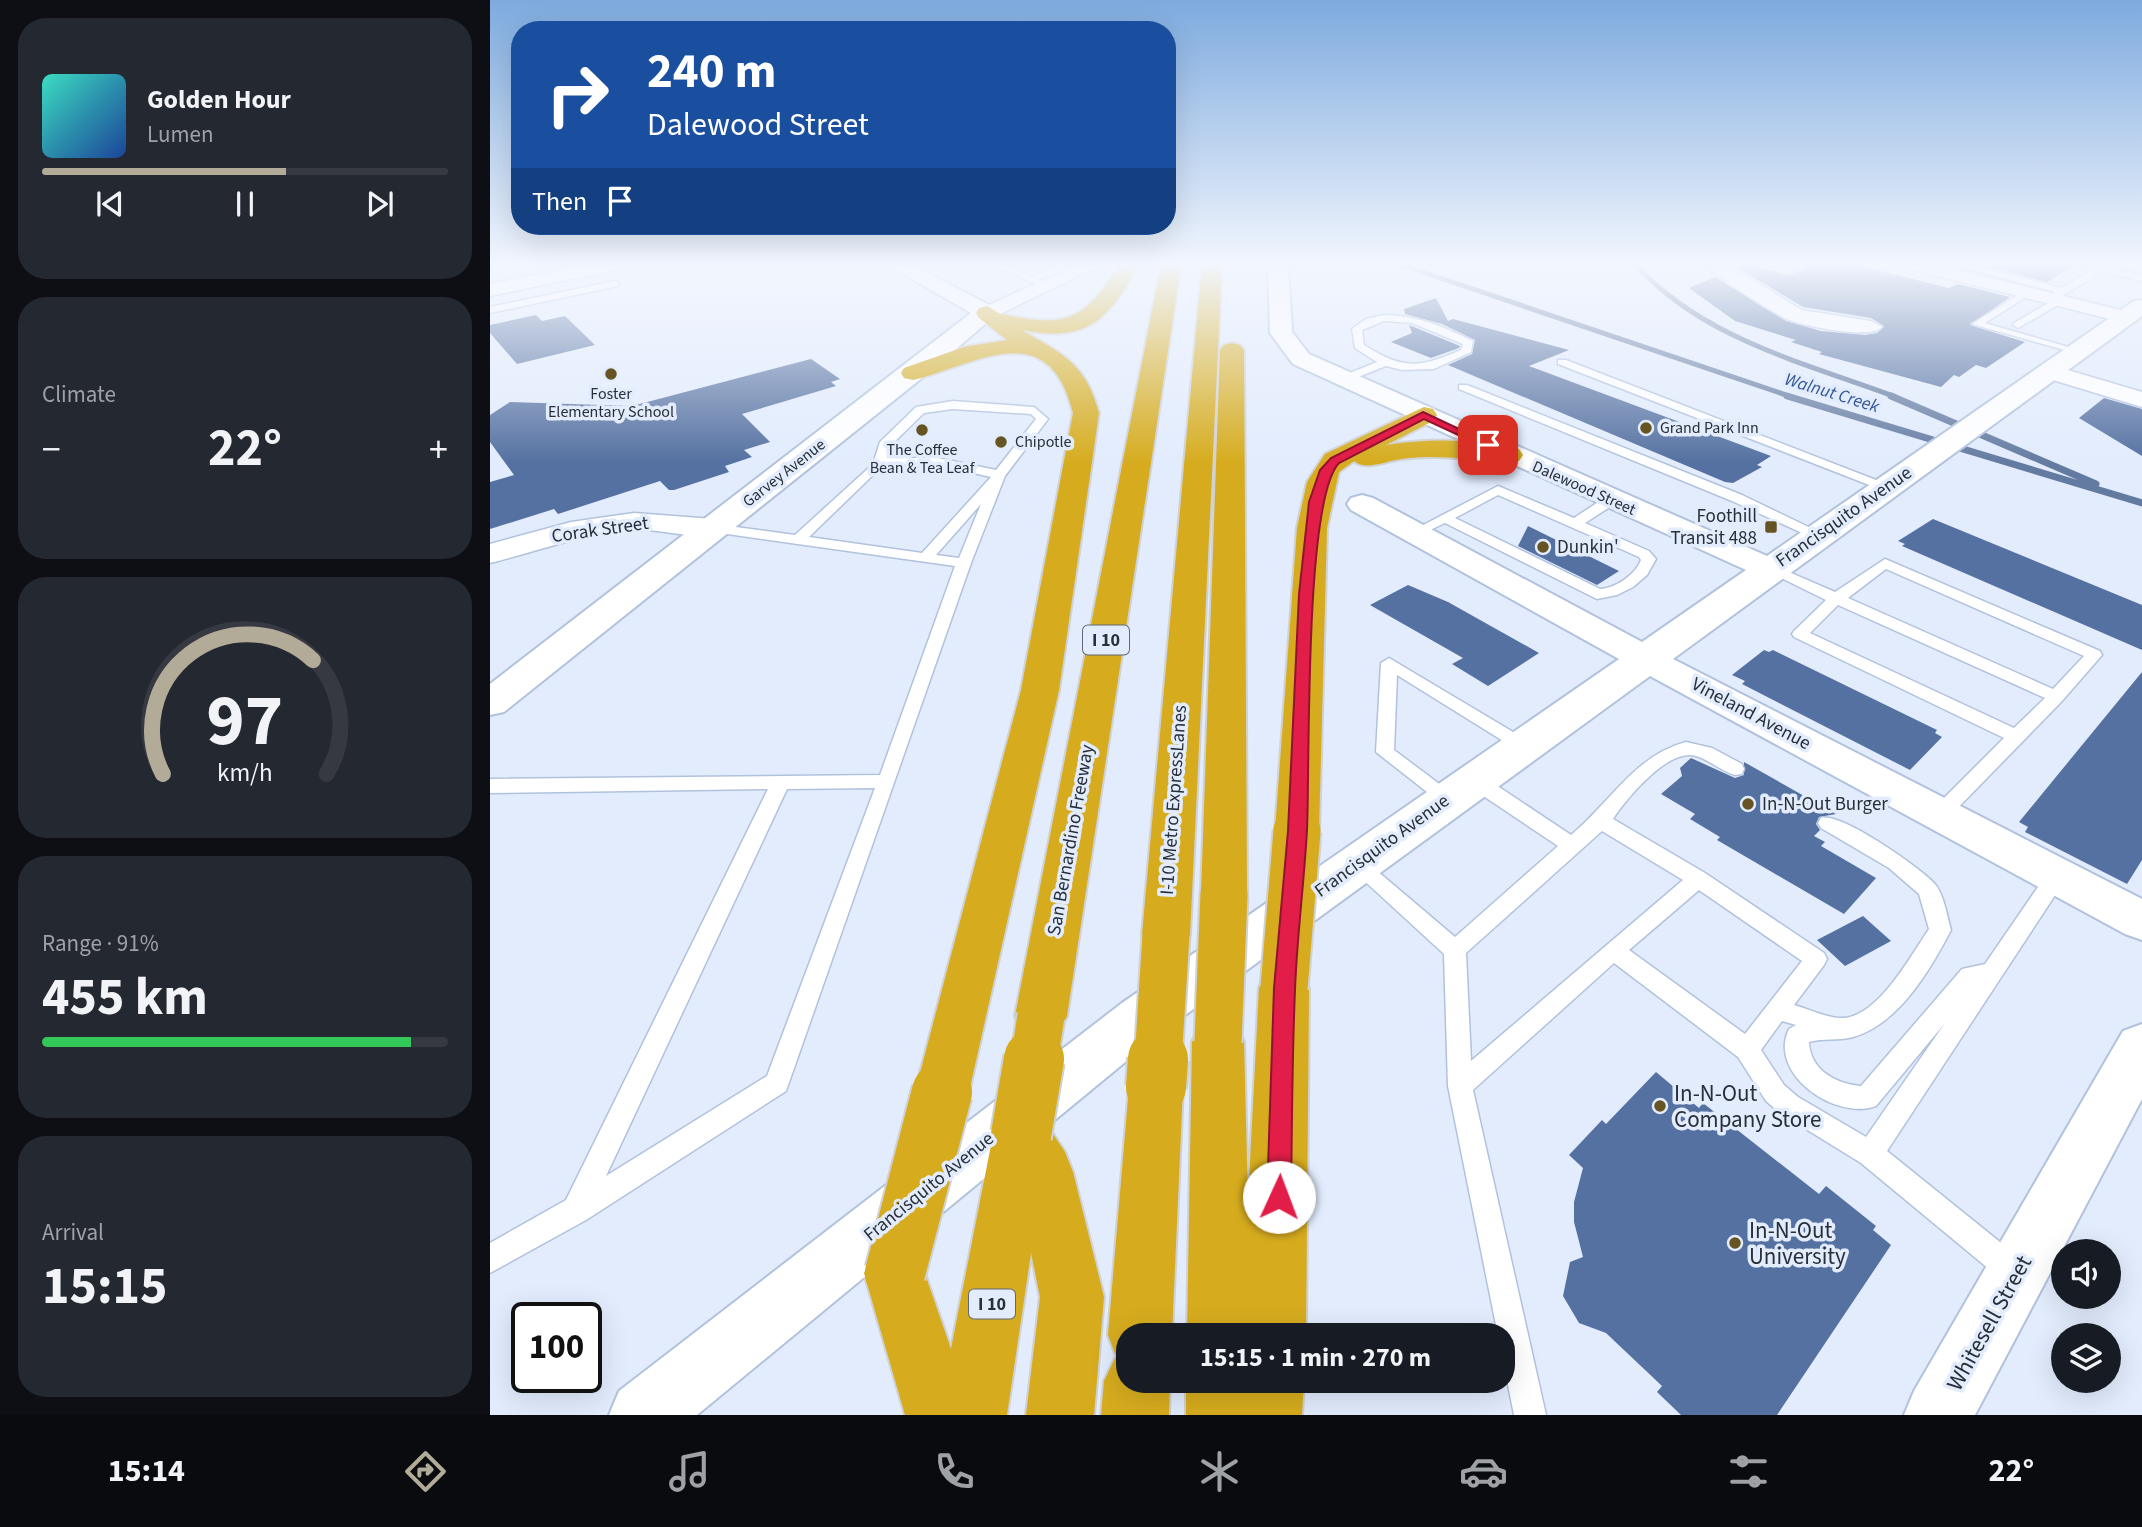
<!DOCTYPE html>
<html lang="en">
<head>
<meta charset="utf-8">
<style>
	:root { --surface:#171b24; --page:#242831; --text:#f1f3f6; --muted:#9ea1a6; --line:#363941; --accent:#b2ab97 }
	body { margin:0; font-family:"Source Sans 3",sans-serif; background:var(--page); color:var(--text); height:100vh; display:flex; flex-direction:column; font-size:26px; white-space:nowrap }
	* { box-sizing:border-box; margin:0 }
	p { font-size:23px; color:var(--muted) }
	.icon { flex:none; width:38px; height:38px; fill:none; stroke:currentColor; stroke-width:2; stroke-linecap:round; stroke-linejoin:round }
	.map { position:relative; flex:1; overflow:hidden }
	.drawer { display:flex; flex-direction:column; gap:18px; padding:18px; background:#0d0f14; width:490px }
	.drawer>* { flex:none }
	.guide { position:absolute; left:21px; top:21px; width:665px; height:214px; border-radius:28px; box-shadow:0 7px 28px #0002; background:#1a4fa0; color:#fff; overflow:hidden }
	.buttons { position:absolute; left:1561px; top:1239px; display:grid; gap:14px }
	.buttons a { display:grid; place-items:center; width:70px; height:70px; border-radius:50%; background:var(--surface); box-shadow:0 7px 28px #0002; font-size:35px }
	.speed { position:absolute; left:21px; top:1302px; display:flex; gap:14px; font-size:35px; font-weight:700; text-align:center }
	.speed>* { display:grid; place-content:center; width:91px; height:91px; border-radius:50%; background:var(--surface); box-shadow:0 7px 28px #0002; line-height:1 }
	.speed .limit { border:4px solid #111; border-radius:10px; background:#fff; color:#111 }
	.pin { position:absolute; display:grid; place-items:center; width:60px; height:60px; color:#fff; margin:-30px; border-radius:14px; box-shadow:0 4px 10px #0006 }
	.me { position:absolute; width:77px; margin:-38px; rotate:2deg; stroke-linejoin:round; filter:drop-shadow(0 0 5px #0008) }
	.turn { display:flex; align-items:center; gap:24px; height:147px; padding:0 21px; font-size:32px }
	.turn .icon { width:91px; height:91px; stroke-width:2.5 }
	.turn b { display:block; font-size:49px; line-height:60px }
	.then { display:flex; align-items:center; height:66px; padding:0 21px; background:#0003; gap:14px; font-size:26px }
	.big { font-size:52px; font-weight:700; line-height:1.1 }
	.drawer .card { flex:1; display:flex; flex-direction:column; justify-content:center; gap:10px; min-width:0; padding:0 24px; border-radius:28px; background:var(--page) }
	.drawer .dial { align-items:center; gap:0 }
	.dial svg { height:182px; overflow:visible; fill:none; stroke:var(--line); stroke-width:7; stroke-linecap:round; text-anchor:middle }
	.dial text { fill:var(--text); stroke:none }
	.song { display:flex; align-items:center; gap:21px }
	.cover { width:84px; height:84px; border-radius:10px; background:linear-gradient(135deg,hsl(170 70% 55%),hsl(220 70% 35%)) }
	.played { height:7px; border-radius:4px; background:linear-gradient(90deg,var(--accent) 60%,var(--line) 60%) }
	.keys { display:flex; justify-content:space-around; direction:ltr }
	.heat { display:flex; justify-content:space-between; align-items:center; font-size:38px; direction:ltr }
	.charge { height:10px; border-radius:5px; background:linear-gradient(90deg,#34c759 91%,var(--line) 0) }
	.trip { position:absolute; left:626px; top:1323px; width:399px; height:70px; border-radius:28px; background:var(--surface); box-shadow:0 7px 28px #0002; font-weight:700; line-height:70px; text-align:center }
	.tabs { display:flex; height:112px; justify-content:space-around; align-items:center; background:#090b0e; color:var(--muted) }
	.tabs .icon { width:49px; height:49px }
	.tabs .on { color:var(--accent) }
	.tabs b { font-size:32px; color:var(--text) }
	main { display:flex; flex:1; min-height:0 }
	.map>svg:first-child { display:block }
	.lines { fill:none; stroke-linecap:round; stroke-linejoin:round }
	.stream-far1 { stroke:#647ba1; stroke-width:5 }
	.stream { stroke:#647ba1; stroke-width:7 }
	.building { fill:#5571a1 }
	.service-casing { stroke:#b1c2dd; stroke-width:3 }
	.minor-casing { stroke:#b1c2dd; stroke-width:3 }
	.tertiary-casing { stroke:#b1c2dd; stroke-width:4 }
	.motorway-casing { stroke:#d0d1d3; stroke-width:4 }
	.service { fill:#fff; fill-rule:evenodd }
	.minor { fill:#fff; fill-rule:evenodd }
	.tertiary { fill:#fff; fill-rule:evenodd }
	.motorway { fill:#d6ac1e; fill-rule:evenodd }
	.motorway-bridge-far1-casing { stroke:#d0d1d3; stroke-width:51; stroke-linecap:butt }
	.motorway-bridge-casing { stroke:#d0d1d3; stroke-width:64; stroke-linecap:butt }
	.motorway-bridge-far1 { stroke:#d6ac1e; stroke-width:47 }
	.motorway-bridge { stroke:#d6ac1e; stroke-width:60 }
	.route { fill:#e11d48; stroke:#92132f; stroke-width:2 }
	.poi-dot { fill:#665422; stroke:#e2ecfd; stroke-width:2.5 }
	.labels { text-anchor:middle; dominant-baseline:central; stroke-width:7; stroke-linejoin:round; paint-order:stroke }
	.far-poi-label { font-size:16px; fill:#282f39; stroke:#e2ecfd }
	.far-street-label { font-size:16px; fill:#282f39; stroke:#e2ecfd }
	.far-water-label { font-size:18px; font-style:italic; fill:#315595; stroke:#e2ecfd }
	.shield { fill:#e2ecfd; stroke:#606874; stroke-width:2 }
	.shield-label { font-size:18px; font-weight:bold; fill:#282f39 }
	.poi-label { font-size:19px; fill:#282f39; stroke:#e2ecfd; text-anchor:start }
	.street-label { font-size:19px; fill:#282f39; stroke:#e2ecfd }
	.near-poi-label { font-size:23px; fill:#282f39; stroke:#e2ecfd; text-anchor:start }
	.near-street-label { font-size:23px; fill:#282f39; stroke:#e2ecfd }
</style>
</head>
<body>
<main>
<section class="drawer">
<div class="card">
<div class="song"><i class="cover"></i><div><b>Golden Hour</b><p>Lumen</p></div></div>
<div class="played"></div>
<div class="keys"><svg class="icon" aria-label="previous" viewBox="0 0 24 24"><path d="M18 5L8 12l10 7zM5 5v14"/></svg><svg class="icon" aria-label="pause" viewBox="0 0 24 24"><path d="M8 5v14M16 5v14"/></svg><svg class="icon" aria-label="next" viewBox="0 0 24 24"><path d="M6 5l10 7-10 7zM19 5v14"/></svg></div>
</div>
<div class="card"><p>Climate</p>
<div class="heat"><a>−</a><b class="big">22°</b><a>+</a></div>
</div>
<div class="card dial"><svg viewBox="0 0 100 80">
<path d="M14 69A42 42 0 1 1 86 69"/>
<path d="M14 69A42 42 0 0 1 80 19" stroke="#b2ab97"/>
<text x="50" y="56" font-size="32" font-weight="700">97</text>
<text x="50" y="72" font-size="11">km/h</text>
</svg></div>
<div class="card"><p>Range · 91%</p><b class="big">455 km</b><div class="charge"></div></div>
<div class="card"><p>Arrival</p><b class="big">15:15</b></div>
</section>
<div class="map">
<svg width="1652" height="1415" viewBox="0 0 1652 1415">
	<rect width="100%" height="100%" fill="#e2ecfd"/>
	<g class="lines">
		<!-- stream-far1 -->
		<path class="stream-far1" d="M912,265l390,132
			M1146,265c67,74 169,98 260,132"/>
		<!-- stream -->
		<path class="stream" d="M1297,396l355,107
			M1401,396l205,88"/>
	</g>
	<!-- building -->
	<path class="building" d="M1260,265l39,10 23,-10h44l93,23 9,-4 52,13 -40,28 55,17 -39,26 -10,-3 -17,12 -5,-2 -13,12 -122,-33 3,-2 -31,-10 5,-2 -61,-19 -46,-33 26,-11 71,44 35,10 44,4 12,-2 7,-7 -13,-8 -68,-11 -65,-39z
		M1502,265h83l-28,17 -59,-15z
		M946,298l12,23 5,-2 116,31 -40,16 242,90 -14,9 5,2 -29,16 -8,-1 -277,-117 24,-11 3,-14 -33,-16 -37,-10 -1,-5z
		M46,315l6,6 23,-5 30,29 -78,19 -27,-31v-8z
		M919,325l51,21 -1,2 -28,10 -40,-16 21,-9z
		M321,359l29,20 -9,3 5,4 -94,28 28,28 -26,8 8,7 -27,9 4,6 -55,18h-5l-9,-9 -102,33 -4,-5 -64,20v-47l24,-7 -24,-33v-27l20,-13 122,4z
		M1614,398l38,11v47l-63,-38z
		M1443,519l209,86v45l-240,-104 3,-2 -7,-3z
		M1038,526l91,45 -22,14 -79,-39z
		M918,585l40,17 91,51 -51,33 -36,-22 11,-6 -93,-53z
		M1274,650l5,2 4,-2 164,80 -2,3 7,4 -32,33 -168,-86 3,-3 -13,-6z
		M1652,672v188l-15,24 -102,-52 3,-5 -9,-5z
		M1201,758l44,20 9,-3v-13l92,52 -17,3 -3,7 4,6 -6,6 11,6 -4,4 55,32 -32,36 -127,-74 3,-3 -30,-18 5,-5 -34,-20 21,-18 -2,-8z
		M1373,916l28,25 -46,25 -28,-26z
		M1166,1072l43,36 4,-5 116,91 7,-8 50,40 -3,4 18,15 -114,170h-96l-24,-23 5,-6 -56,-53 -27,-10 -16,-27 7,-34 13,-5 -9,-35v-20l9,-34 -14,-13 33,-35 4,4z"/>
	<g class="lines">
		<defs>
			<path id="service" d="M504,265h11l26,12 32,-12h12l-36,15 10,4v4l-3,1z
				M1465,265h14l93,23 30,-18 -14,-5h15l49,10v6l-40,-9 -42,25 3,1v4l-45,26 -5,-3 1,-2 41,-24 -5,-3 5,-4z
				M125,281l3,1v4l-128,27v-6z
				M1536,290l8,2 -49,31 97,28v4l-110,-31z
				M894,315c32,0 60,12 89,26l-2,11 -37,17 -32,1 -16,-4 -38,15h-8v-4l37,-15 -22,-14 -3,-19 14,-10zM894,321l28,2 51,21 -2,6c-42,18 -58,20 -97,-5l-2,-15z
				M1068,360h8l328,127 -7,4 -5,-1 -324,-126z
				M969,385h8l275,110 83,40 -7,4 -5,-1 -81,-37 -273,-112z
				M463,401l81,6 14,12 -43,57 -34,87 -185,528 -200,129 -96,53v-30l76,-43 202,-411 -278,4v-14l390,-4 75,-209 -242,-34 -7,-4 7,-4 82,11 78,-71 7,-22 36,-35zM463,409l78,5 5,5 -40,51 -58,-12h-51l3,-12 34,-33zM413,464l35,1 53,12 -69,76 -113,-16 63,-61 11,-7zM491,504l-22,54 -23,-3zM385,788l-108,288 -161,100 181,-387z
				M1008,486l76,32 32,-21h10v6l-31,20 64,28 7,8 -9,16 -14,12 -16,8 -20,4 -152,-76 -30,14 -7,-4zM1008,495l141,62 2,3c-6,15 -25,28 -41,29l-145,-71z
				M1395,559l215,92 2,4 -40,46 -115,118h-14l-3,-5 3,-5 71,-71 -210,-101 -2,-3 2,-3 32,-31 -63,-31 7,-4 5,1 60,26zM1396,569l198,87 -31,33 -205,-91zM1348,605l207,93 -31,30 -204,-95z
				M899,658l139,83 3,4 -3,4h-12l-119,-74 -3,75 64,48 -3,5h-14l-65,-51 5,-89z
				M1196,742l26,6 30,16 2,5 -2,5 -7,1c-14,-4 -25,-15 -39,-19 -27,-9 -70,43 -83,63l92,54 119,80 3,6 -3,6 -30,40c14,4 34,13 46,13 37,2 71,-63 89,-89l-10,-35 -30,-26 -68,-40 -3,-5 3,-5c20,-6 98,49 113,65 10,11 13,33 17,47 -21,40 -52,94 -98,107 -15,4 -29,1 -44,5 1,28 27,42 52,44l101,-117 23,-5 66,-96 7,-2 7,2 3,6 -3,6 -178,271 134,108 4,10 -4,10 -10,4 -10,-4 -140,-116 -81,-50 -14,-12 -28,-44 -124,-94 -141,127 73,325h-32l-11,-55v-25h-5l-50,-249 -4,-132 -98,-90 3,-5 7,-3 7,3 92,78 103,-91 -91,-61 -2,-5 2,-5h14l90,60c40,-33 63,-79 115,-93zM1112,831l81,49 -212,181 -5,-108zM1209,890l103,71 -57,73 -116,-84zM1292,1021l14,4 -7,4c-22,45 47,92 87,77l69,-83 -79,114 -68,-40 -14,-12 -23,-35z"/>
			<path id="minor" d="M96,265h35l-9,6 -122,25v-12z
				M587,265h24l-107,52 -7,2 -10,-6 3,-4z
				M1216,265h22l74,45 69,11 11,6c-9,13 -80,-1 -95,-8 -13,-6 -76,-45 -81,-54z
				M1418,265h30l195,48 4,4 -11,6 -216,-54z
				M1561,365l91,27v15l-99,-30 -4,-5 4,-5z
				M144,513l79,6 10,3 5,6 -5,6c-28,7 -61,-6 -91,-4 -50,4 -94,21 -142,33v-19l81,-22z"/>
			<path id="tertiary" d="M398,265h24l83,43 3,5 -76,65 -418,334 -14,3v-31l481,-371z
				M778,265h20l4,67 17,22 458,202 367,-255 8,-1v16l-469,343 469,240v41l-17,-6 -475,-258 -492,359 -461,380h-88l10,-24 503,-388 497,-344 -268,-149 -4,-6 4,-6 11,-3 11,3 269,144 104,-72 -453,-206 -23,-31z
				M1652,1024v75l-167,316h-71l10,-24 209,-360z"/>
			<path id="motorway" d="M629,265h20c-31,54 -50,78 -117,65 41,25 63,32 77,83l-40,277 -90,402 -8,18 -19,7 -19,-7 -8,-18 106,-402 52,-277c-24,-99 -96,-49 -160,-33l-9,-2 -3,-5 3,-5 60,-21 43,-7 -28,-22 -3,-5 3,-5 8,-2c5,2 10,7 14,8 65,14 83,8 118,-49z
				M671,265h20l-114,751 -8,16 -18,6 -18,-6 -8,-16z
				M712,265h20l-32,670 -7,14 -17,5 -17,-5 -7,-14z
				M742,343l8,2 4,5 3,544 -7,13 -16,5 -16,-5 -7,-13 19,-544 4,-5z
				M934,407l9,2 4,6 -4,6 -47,24c43,-7 91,-6 133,4l4,6 -4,6 -10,2c-36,-3 -72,-9 -108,-4 -15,2 -35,12 -47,2l-15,11 -12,56 -8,303 -7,11 -15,5 -15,-5 -7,-11 22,-303 10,-46 18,-28z
				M794,967l18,6 7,15 -3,347h-119l5,-293 7,-16 19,-7 19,7 7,16 4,159 11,-213 7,-15z
				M666,1062l19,7 8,18 -11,248h-43v46h41l-1,34h-68l3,-34 12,-25 -8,-21 21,-248 8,-18z
				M531,1108l20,8 24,36 8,20 31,125 -10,118h-68l14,-118 -9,-44 -24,162h-102l-41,-142 9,-22 22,-9 22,9 34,98 42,-214 8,-19z
				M696,1381h118l-2,34h-116z"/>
		</defs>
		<!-- service casing -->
		<use href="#service" class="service-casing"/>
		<!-- minor casing -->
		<use href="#minor" class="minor-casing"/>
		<!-- tertiary casing -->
		<use href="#tertiary" class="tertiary-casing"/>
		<!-- motorway casing -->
		<use href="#motorway" class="motorway-casing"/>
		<!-- service -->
		<use href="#service" class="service"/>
		<!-- minor -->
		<use href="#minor" class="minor"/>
		<!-- tertiary -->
		<use href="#tertiary" class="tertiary"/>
		<!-- motorway -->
		<use href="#motorway" class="motorway"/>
		<defs>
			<path id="motorway-bridge-far1" d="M794,988l13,-157
				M728,1042l6,-148
				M544,1061l7,-45
				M668,1061l8,-126"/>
			<path id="motorway-bridge" d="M666,1087l2,-28
				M531,1135l13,-76
				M405,1273l47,-181"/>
		</defs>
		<!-- motorway-bridge-far1 casing -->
		<use href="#motorway-bridge-far1" class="motorway-bridge-far1-casing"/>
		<!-- motorway-bridge casing -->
		<use href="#motorway-bridge" class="motorway-bridge-casing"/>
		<!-- motorway-bridge-far1 -->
		<use href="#motorway-bridge-far1" class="motorway-bridge-far1"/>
		<!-- motorway-bridge -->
		<use href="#motorway-bridge" class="motorway-bridge"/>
	</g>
	<!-- sky -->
	<linearGradient id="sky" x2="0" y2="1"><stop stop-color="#7daade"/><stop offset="0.57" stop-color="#f2f6fe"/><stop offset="1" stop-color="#f2f6fe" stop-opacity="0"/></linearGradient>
	<rect width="1652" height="463" fill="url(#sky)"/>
	<!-- route -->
	<path class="route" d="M933,412l70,33 -9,2 -60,-28 -85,44c-35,37 -29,302 -32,367 -3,54 -10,106 -12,160 -3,69 -3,138 -4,207l-3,9 -9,3 -9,-3 -3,-9 7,-209 14,-157 11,-237 10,-92 11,-32 11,-12z"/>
	<!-- markers -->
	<g class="poi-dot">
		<circle cx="121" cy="374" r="7"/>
		<circle cx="1156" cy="428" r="7"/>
		<circle cx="432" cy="430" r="7"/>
		<circle cx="511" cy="442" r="7"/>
		<rect x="1274" y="520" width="14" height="14" rx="3.5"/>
		<circle cx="1053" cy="547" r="7"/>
		<circle cx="1258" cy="804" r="7"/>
		<circle cx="1170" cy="1106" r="7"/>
		<circle cx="1245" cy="1243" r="7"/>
	</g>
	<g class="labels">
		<!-- far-poi labels -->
		<g class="far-poi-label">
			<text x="121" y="394">Foster<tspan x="121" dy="18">Elementary School</tspan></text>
			<text x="1170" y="428" text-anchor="start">Grand Park Inn</text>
			<text x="525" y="442" text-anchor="start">Chipotle</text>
			<text x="432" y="450">The Coffee<tspan x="432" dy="18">Bean &amp; Tea Leaf</tspan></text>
		</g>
		<!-- far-street labels -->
		<g class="far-street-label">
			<text transform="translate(294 473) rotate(-38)">Garvey Avenue</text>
			<text transform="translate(1094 488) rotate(24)">Dalewood Street</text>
		</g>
		<!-- far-water labels -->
		<g class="far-water-label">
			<text transform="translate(1342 393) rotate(17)">Walnut Creek</text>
		</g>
		<!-- shield labels -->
		<g class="shield">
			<rect x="593" y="625.5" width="46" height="29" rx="5"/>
			<rect x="479" y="1289.5" width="46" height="29" rx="5"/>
		</g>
		<g class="shield-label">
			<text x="616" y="640">I 10</text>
			<text x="502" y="1304">I 10</text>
		</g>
		<!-- poi labels -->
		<g class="poi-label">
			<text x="1267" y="516" text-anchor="end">Foothill<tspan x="1267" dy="22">Transit 488</tspan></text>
			<text x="1067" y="547">Dunkin'</text>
			<text x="1272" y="804">In-N-Out Burger</text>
		</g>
		<!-- street labels -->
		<g class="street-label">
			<text transform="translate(1354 517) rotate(-35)">Francisquito Avenue</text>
			<text transform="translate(110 530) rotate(-8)">Corak Street</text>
			<text transform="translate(1261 714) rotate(28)">Vineland Avenue</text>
			<text transform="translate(684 800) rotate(-86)">I-10 Metro ExpressLanes</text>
			<text transform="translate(581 840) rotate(-80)">San Bernardino Freeway</text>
			<text transform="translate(892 846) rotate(-36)">Francisquito Avenue</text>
			<text transform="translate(439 1187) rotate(-39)">Francisquito Avenue</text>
		</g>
		<!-- near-poi labels -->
		<g class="near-poi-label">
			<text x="1184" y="1093">In-N-Out<tspan x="1184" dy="26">Company Store</tspan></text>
			<text x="1259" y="1230">In-N-Out<tspan x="1259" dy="26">University</tspan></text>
		</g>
		<!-- near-street labels -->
		<g class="near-street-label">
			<text transform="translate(1499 1323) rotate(-61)">Whitesell Street</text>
		</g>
	</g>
</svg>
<div class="buttons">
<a><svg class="icon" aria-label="sound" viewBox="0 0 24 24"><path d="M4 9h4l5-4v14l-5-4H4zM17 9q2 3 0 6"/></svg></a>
<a><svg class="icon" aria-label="layers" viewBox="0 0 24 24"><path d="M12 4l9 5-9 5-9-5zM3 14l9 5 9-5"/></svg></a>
</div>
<div class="speed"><div class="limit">100</div></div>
<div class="pin" style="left:998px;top:445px;background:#d93025"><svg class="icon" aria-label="arrive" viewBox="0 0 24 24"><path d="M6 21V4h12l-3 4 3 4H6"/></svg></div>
<svg class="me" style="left:789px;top:1197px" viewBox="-20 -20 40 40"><circle r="19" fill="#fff"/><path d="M0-13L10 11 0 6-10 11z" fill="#e11d48"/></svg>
<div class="trip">15:15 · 1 min · 270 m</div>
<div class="guide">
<div class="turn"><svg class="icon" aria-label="right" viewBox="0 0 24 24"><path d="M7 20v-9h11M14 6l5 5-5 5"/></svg><div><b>240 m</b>Dalewood Street</div></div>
<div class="then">Then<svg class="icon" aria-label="arrive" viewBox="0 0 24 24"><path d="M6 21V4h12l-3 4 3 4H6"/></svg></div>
</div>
</div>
</main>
<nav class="tabs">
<b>15:14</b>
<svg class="icon on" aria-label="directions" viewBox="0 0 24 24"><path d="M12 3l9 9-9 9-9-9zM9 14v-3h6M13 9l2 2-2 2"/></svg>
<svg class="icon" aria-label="music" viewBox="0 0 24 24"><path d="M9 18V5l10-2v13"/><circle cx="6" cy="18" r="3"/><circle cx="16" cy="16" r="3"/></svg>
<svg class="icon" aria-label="phone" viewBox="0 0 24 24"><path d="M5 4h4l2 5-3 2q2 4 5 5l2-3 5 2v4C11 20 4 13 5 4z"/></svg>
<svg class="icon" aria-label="climate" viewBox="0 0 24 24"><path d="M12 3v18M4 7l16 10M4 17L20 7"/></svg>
<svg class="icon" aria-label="car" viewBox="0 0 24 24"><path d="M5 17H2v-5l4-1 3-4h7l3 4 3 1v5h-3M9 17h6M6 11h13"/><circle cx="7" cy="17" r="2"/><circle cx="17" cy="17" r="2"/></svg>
<svg class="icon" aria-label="filters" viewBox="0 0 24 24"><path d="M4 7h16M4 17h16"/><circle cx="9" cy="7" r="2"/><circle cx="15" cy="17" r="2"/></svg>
<b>22°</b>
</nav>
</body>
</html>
